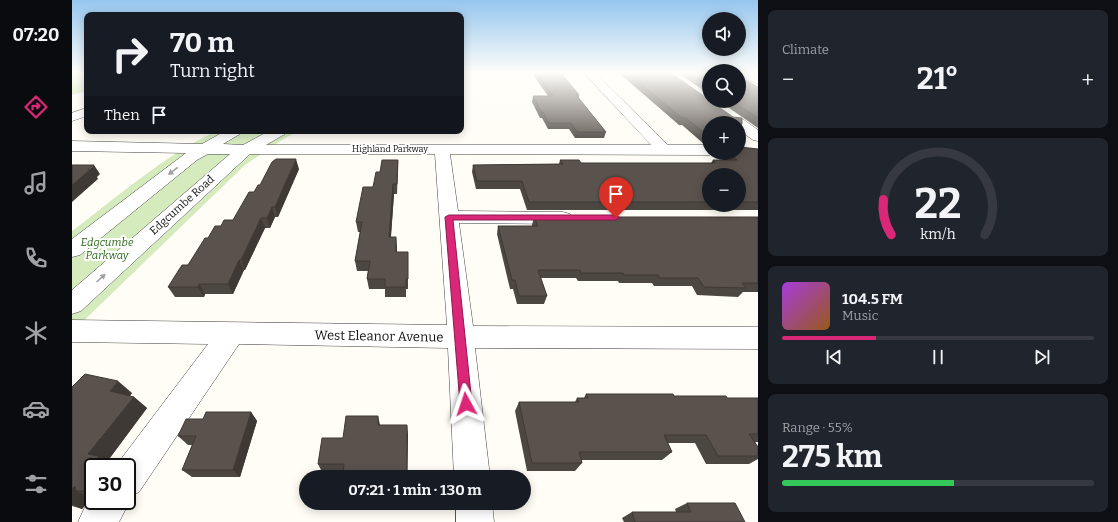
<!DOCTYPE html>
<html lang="en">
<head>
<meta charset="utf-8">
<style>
	:root { --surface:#171b24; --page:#20242c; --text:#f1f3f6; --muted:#9ea1a6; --line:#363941; --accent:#db2777 }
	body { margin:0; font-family:Bitter,serif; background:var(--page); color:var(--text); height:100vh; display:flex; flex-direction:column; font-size:15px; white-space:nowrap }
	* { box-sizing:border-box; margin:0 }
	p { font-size:13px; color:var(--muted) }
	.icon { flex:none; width:22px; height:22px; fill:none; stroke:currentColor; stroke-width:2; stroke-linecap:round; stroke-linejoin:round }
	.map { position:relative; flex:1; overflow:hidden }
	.details { display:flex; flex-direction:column; gap:10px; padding:10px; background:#0d0f14; width:360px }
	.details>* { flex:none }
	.hud { position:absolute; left:12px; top:12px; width:380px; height:122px; border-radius:8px; box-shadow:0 2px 10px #0003; background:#171b24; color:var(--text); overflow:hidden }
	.buttons { position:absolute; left:630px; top:12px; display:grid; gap:8px }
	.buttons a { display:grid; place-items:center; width:44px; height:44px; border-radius:50%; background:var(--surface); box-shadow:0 2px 10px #0003; font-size:20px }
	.speed { position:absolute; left:12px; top:458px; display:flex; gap:8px; font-size:20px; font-weight:700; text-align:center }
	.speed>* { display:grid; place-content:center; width:52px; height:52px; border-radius:50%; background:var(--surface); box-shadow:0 2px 10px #0003; line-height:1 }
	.speed .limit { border:2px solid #111; border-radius:6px; background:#fff; color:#111 }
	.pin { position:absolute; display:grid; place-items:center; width:34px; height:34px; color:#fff; margin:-41px -17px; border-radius:50% 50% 50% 0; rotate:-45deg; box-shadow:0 0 4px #0007 }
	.pin .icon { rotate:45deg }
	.me { position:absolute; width:44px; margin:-22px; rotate:355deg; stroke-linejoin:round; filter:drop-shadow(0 0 3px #0008) }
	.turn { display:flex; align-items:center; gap:14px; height:84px; padding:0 20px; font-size:18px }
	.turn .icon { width:52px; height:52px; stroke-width:2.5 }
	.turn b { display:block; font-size:28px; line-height:34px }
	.then { display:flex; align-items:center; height:38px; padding:0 20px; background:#0003; gap:8px; font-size:15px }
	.big { font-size:30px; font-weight:700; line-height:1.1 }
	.details .widget { flex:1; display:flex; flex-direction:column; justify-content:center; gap:6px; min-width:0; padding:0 14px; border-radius:8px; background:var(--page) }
	.details .dial { align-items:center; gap:0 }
	.dial svg { height:104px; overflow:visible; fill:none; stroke:var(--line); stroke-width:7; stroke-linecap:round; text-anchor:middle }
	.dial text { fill:var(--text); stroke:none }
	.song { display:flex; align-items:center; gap:12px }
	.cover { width:48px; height:48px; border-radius:6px; background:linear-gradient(135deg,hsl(280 70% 55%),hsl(30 70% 35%)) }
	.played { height:4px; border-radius:2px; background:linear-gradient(90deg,var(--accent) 30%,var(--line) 30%) }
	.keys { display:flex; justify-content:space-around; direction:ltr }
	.heat { display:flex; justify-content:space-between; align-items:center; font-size:22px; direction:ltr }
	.charge { height:6px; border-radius:3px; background:linear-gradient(90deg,#34c759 55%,var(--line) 0) }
	.trip { position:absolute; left:227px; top:470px; width:232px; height:40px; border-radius:20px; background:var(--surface); box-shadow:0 2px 10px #0003; font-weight:700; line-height:40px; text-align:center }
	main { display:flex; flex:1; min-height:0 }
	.tabs { display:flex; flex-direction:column; width:72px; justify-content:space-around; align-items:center; background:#090b0e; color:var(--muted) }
	.tabs .icon { width:28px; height:28px }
	.tabs .on { color:var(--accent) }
	.tabs b { font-size:18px; color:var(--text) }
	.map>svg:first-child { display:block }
	.green { fill:#d5ebbd }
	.forest { fill:#b9dc9c }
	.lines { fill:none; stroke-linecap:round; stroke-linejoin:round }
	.minor-casing { stroke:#444; stroke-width:1 }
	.minor { fill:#fff; fill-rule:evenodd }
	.wall { fill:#4d4742; fill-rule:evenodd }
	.shaded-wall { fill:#3f3936 }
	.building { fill:#5a524d; stroke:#3f3936 }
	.oneway { fill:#a0a0a0 }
	.route { fill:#db2777; stroke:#8e194d }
	.labels { text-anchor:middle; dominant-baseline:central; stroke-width:4; stroke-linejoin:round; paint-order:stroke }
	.far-street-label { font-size:9px; fill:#111; stroke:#fff }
	.street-label { font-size:11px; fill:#111; stroke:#fff }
	.park-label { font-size:11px; font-style:italic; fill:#2f6b1f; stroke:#fff }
	.near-street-label { font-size:13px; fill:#111; stroke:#fff }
</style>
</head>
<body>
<main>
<nav class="tabs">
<b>07:20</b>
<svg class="icon on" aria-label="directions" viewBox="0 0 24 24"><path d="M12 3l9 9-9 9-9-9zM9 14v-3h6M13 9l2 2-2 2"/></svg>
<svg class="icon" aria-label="music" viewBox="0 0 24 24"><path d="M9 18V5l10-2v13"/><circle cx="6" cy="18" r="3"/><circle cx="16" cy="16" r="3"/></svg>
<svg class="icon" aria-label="phone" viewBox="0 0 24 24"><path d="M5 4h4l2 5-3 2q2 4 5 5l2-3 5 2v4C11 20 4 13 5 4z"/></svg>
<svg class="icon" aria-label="climate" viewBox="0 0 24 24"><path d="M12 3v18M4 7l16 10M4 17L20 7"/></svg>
<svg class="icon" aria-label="car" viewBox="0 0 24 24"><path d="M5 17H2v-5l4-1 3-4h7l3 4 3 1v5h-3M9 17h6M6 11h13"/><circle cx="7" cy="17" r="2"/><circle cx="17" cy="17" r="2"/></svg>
<svg class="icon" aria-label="filters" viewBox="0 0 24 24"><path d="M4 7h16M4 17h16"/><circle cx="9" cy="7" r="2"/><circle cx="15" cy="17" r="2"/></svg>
</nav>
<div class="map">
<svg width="686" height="522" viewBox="0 0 686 522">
	<rect width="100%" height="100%" fill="#fffdf5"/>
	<!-- green -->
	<path class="green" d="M145,131h83l-15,7 -40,27 -173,167v-101c44,-33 95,-78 145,-100z"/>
	<!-- forest -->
	<path class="forest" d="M0,73h15v18l-15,4z"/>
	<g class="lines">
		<defs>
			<path id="minor" d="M512,73h11l73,72h41v8h6l-6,2 -259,-1 8,57 105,1 7,2 3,4 -3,4 -7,2 -104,-1 14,103 285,1v22l-283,-1 15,129h-36l-6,-129 -209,-4 -100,148 -10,5 1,4 -11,21h-41l6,-13 9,-13v5h34v-34h-12l93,-123 -136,-2v-22l375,5 -12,-171h-185l-169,157 -9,3v-24l158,-136h-22l-11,6 -117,95 -8,2v-18l114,-86 -114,-2v-10l130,3 23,-13h17l-2,3 -17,10 20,1 26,-14h18l-2,3 -19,11h385z
				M667,73h12l7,4v7l-19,-9z
				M15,108v8l-15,5v-8z
				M667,119l5,1 14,10v11l-5,-1 -14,-10v-7h-7l2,-3z
				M384,503h36l2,19h-38z"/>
		</defs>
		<!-- minor casing -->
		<use href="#minor" class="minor-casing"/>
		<!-- minor -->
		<use href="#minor" class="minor"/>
	</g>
	<!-- wall -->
	<path class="wall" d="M463,73h2l42,22v3l27,34 -2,6h-29l-6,-9h-21l-6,-11h-2l-8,-16 1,-6h15l-14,-20z
		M547,73h52l71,51 -3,5v-6h-30v21h-5l-22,-19h-3z
		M606,73h31v21z
		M686,87v41l-39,-27h20z
		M667,135l3,9 -2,3 18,2v61h-231l-7,-21h-44l-4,-17 1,-7 86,-1 1,-4 21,3h130l2,-3h11l-8,-6v-1h23zM637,175h30v30h-30z
		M326,160v9l-1,25h-3l-3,43 6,10v5l11,10v27h-2v8h-21v-8h-16l-2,-10 1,-8h-11l-2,-10 5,-29h-2l-2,-10 24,-50z
		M227,169l-21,48h-3l-5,11h-5l-20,42h-1l-11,24h-28l-1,3h-29l-7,-10 20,-22 20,-27 13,-12 12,-6 21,-28z
		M462,217h224v75h-15l-5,5 -41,-2 -5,-9h-38l-2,-3h-33l-1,-2h-40l-2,-3h-35l6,18 -3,8h-27l-4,-15h-3l-13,-55 1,-8h34v-1z
		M0,387l60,6 -2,3 4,1 13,11 -39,52 -15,7v32l-2,-1 -9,11 -10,-3z
		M514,394l88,2 53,2h31v44h-3l3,5v12l-9,5h-43l-11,-21h-27l4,9 -10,8h-81l1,3 -7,8h-48l-12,-60 4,-9h56l2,-4h7z
		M179,412l6,9 -17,56h-48l-10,-7 10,-25h-4l-10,-9 25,-17z
		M308,425l28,9 -1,43h-63l-1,-3v-2h-21l-4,-8 25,-26z
		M615,503l58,19h-121l-2,-4 10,-6h44l-1,-3z"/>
	<!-- shaded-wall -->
	<path class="shaded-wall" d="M224,159l3,10 -21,48 -3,-10z
		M22,165l6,9 -3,3 1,2 -26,23v-17z
		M321,184l1,10 -4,53 -1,-10z
		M200,207l3,10 -5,11 -3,-10z
		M189,218l4,10 -20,42 -4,-10z
		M324,237l1,10 -1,15z
		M167,260l5,10 -11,24 -5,-10z
		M127,284l6,10 -1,3 -6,-10z
		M46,381l14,12 -8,10 -14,-12z
		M62,397l13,11 -40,54 3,-2 11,7h-16l-17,-13z
		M179,412l6,9 -17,56 -7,-7z
		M306,416l2,9h-2z
		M335,425l1,9 -1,43z
		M21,483v11l-6,-3z
		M3,486l1,5 15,7 -9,11 -10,-5v-15z"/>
	<!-- building -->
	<path class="building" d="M465,73h24l18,22h-3l30,37h-29l-6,-9h-22l-6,-11h-2l-8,-16h20z
		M556,73h43l38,27v1h1l23,16 9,1v6h-3v-1h-30v13h-1l-22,-18h-4z
		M618,73h19v13z
		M667,76l19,11v31l-26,-17h7z
		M667,135l3,2v7h-3z
		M667,147l19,2v53h-19v-27h-30v27h-180l-7,-21h-45l-4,-16 90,-1 -3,-4h19l2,3h134l-2,-3h24l-8,-7h10z
		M204,159h20l-21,48h-3l-5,11h-6l-20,42h-2l-11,24h-29l-1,3h-30l14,-22h6l17,-27h3l7,-12h6l3,-6h9l16,-28h5l4,-7h2l12,-23z
		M310,160h16l-1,24h-4l-4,53h7v15h12v27h-2v8h-21v-8h-18l3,-18h-15l7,-39h-6l7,-35h10l3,-15h4z
		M0,165h22l-6,4h3l-19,16z
		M462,217h224v66h-16l4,5 -42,-1 -6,-9h-38l-2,-3h-34l-1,-2h-42l-1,-3h-42l9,26h-28l-4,-16h-3l-14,-54h40z
		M13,374l33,7 -8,10 24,6 -46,57 10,2 1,3 11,1 -5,7h-12v16l-6,8h-11l-1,-5 -3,3v-102z
		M514,394h87l1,2h52l1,2h31v36h-9l9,13v9h-40l-12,-21h-42l8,17h-93l3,11h-50l-13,-61h60l-2,-4h11z
		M134,412h45l-18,58h-51l14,-34h-18l8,-17h17z
		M274,416h32v9h29v49h-64l1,-10h-26l4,-26h21z
		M615,503h48l10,19h-110l-3,-10h59z"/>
	<!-- one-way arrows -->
	<defs><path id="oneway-solid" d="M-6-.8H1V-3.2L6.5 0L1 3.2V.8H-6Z"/></defs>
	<g class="oneway">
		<use href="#oneway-solid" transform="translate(101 171) rotate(142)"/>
		<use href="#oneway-solid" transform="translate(29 278) rotate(-42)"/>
	</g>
	<!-- sky -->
	<linearGradient id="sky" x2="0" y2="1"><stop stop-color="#95c6ee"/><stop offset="0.5" stop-color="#fffefa"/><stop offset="1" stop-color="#fffefa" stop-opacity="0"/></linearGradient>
	<rect width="686" height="146" fill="url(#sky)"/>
	<!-- route -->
	<path class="route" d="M377,215h167l4,3 -4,2h-163l19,184 -2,4 -4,2 -5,-2 -1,-4 -15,-187z"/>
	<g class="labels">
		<!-- far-street labels -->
		<g class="far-street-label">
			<text x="318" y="149">Highland Parkway</text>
		</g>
		<!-- street labels -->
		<g class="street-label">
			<text transform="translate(110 205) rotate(-42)">Edgcumbe Road</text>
		</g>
		<!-- park labels -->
		<g class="park-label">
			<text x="35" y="242">Edgcumbe<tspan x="35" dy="13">Parkway</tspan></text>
		</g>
		<!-- near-street labels -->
		<g class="near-street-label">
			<text transform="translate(307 336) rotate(1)">West Eleanor Avenue</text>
		</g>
	</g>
</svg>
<div class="buttons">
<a><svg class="icon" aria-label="sound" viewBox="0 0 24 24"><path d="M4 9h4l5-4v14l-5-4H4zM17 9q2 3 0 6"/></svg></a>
<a><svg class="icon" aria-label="search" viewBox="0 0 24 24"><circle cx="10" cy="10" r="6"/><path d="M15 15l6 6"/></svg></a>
<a>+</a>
<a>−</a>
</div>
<div class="speed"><div class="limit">30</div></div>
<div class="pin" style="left:544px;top:218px;background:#d93025"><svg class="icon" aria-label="arrive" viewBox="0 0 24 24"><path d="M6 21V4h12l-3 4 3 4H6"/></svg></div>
<svg class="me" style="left:394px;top:404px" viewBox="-20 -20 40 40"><path d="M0-17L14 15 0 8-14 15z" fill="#db2777" stroke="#fff" stroke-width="4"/></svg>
<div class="trip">07:21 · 1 min · 130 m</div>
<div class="hud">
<div class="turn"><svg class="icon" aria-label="right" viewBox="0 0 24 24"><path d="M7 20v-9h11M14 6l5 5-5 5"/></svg><div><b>70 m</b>Turn right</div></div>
<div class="then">Then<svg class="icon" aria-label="arrive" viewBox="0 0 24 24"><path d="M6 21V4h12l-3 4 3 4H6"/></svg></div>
</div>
</div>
<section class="details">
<div class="widget"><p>Climate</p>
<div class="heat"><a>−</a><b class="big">21°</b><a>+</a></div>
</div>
<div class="widget dial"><svg viewBox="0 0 100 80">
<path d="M14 69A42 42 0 1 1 86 69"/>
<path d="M14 69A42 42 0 0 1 8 42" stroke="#db2777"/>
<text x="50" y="56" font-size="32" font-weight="700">22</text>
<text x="50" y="72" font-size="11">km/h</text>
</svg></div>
<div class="widget">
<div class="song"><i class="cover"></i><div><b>104.5 FM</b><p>Music</p></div></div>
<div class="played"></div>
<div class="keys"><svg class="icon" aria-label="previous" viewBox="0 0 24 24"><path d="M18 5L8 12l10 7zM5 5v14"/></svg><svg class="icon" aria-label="pause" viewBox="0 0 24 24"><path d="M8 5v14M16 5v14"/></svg><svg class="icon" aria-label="next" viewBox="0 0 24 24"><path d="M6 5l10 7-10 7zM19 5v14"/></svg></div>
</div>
<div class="widget"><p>Range · 55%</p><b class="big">275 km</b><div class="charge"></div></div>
</section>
</main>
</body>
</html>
